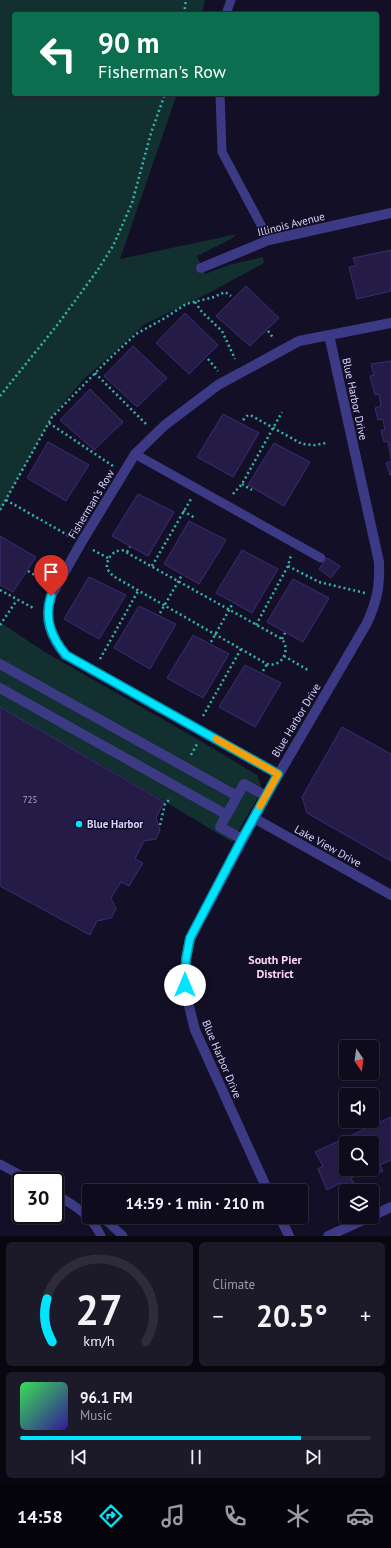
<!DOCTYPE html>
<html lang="en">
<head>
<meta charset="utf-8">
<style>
	:root { --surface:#0e0b1c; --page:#1c1929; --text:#f1f3f6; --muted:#9b9ba3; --line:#2e2b3b; --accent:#00e5ff }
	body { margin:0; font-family:"PT Sans",sans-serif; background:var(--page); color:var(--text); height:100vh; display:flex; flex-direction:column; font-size:15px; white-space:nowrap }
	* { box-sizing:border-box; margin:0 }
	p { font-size:13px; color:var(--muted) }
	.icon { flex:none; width:22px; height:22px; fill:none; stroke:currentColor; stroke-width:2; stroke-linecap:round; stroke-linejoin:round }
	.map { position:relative; height:1236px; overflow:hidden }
	.panel { display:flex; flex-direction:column; gap:6px; padding:6px; background:#08060f; flex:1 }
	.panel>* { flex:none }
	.top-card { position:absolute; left:12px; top:12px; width:367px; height:84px; border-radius:4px; box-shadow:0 1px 3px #0004,0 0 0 1px var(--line); background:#0b6e4f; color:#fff; overflow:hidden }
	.needle { width:26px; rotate:167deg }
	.controls { position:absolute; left:339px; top:1040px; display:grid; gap:8px }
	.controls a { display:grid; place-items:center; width:40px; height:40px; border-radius:4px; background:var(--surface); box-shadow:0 1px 3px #0004,0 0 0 1px var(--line); font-size:20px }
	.speed { position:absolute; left:12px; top:1172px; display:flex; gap:8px; font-size:20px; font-weight:700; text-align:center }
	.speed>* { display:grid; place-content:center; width:52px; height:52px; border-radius:50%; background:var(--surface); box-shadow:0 1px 3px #0004,0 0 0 1px var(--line); line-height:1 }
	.speed .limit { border:2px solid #111; border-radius:6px; background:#fff; color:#111 }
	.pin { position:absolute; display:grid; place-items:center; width:34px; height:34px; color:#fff; margin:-41px -17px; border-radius:50% 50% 50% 0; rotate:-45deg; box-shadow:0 0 4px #0007 }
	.pin .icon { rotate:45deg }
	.me { position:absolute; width:44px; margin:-22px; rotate:0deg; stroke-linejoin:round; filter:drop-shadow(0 0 3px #0008) }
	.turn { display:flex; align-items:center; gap:14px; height:84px; padding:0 20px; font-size:18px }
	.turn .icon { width:52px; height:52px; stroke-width:2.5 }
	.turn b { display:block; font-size:28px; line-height:34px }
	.big { font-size:30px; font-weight:600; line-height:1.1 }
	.panel .widget { flex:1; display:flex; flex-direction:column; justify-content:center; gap:6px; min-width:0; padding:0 14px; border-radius:6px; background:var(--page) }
	.panel .dial { align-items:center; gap:0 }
	.dial svg { height:104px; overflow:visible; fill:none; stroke:var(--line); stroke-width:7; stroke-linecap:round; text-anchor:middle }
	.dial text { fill:var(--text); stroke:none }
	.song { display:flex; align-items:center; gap:12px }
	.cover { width:48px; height:48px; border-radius:6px; background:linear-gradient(135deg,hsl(130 70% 55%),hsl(250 70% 35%)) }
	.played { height:4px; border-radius:2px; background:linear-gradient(90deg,var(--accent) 80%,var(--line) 80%) }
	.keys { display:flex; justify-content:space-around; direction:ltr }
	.heat { display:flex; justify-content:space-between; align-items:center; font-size:22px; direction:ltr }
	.panel .tiles { flex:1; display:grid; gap:6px; grid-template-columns:1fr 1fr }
	.widget:last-child { grid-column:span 2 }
	.trip { position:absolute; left:82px; top:1184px; width:226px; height:40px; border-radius:4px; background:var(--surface); box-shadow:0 1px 3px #0004,0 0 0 1px var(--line); font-weight:600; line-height:40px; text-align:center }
	.tabs { display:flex; height:64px; justify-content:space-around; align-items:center; background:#06040b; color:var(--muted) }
	.tabs .icon { width:28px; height:28px }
	.tabs .current { color:var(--accent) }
	.tabs b { font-size:18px; color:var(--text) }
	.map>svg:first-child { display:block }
	.green { fill:#12302f }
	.building { fill:#241b47; stroke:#3b2d73; fill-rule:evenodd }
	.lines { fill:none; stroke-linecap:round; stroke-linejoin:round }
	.path { stroke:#2fb8b0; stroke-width:2.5; stroke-dasharray:2 3; stroke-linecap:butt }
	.service { stroke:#3d3a85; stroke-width:9 }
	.pedestrian { stroke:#3d3a85; stroke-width:10 }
	.minor { stroke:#3d3a85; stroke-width:10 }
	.route-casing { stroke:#0095a6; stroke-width:10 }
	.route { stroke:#00e5ff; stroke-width:7 }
	.slow { stroke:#f59e0b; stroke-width:7 }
	.poi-dot { fill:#00e5ff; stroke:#130f26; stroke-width:1.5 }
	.labels { text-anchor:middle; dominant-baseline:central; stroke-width:3; stroke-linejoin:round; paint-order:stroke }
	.number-label { font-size:9px; fill:#aca6d1 }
	.street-label { font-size:11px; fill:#d9d4ff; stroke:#130f26 }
	.poi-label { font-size:11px; font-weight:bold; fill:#d9d4ff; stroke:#130f26; text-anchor:start }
	.neighbourhood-label { font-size:12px; font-weight:bold; fill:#ffd6f0; stroke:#130f26 }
</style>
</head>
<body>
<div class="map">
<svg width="391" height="1236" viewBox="0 0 391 1236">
	<rect width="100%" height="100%" fill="#130f26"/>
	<!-- green -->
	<path class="green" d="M0,0h205l-3,14h-188v80h163l-57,165 117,-25 -6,5 -34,17 8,18 24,-9 34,-8 1,6 -55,30 -64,31 -63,57 -29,34 -53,96z
		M0,622l43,29 156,89 58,35 4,11 -4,13 -25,43 -68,-41 -164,-94z"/>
	<!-- building -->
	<path class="building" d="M391,250v41l-34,8 -8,-32 7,-1 -3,-8z
		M246,286l33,32 -29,28 -34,-30z
		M185,313l33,32 -29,29 -33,-31z
		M133,346l34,32 -30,29 -33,-31z
		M391,361v98l-3,-18 -4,1 -3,-12h4l-2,-11 -5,1 -3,-12 6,-2 -2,-12 -4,1 -5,-19 4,-1 -3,-11z
		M90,389l33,33 -29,28 -34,-30z
		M223,414l36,19 -26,44 -36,-20z
		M48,442l41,23 -23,36 -39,-23z
		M274,443l36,19 -26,44 -36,-21z
		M391,461v13l-1,1 -4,-12z
		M138,494l36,18 -26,44 -36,-20z
		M189,521l37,19 -27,44 -35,-20z
		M0,536l36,21 -23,35 -13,-7z
		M242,550l36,19 -26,44 -36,-20z
		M327,558l13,8 -9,12 -12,-9z
		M89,577l37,18 -27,44 -35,-20z
		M293,579l36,19 -26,44 -36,-20z
		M139,606l37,18 -26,45 -36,-21z
		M193,635l36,19 -26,44 -36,-20z
		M245,665l36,18 -26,44 -36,-20z
		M0,707l164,95 -8,16 4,12 -4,9 -12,2 -9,18 8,4 -14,23 -8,-4 -10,16 5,11 -5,9 -14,3 -7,14 -90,-49z
		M342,727l49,27v107l-84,-48 -5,-16z
		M391,1117v43l-11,5 3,6 -11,5 -3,-5 -18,7 3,6 -11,5 -3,-6 -13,7 -9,-21 5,-3 -8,-14zM346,1143h26v26h-26z"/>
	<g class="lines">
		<!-- path -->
		<path class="path" d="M184,14l2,-14
			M195,302l7,10 20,19 13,28
			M268,331l6,8
			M208,359l10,12
			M95,373l52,52
			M0,396l58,-72 39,-53 16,-25 19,-43 19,-70 14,-39
			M243,420l5,-5 4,1 50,28 13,1 11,-2
			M49,423l64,43
			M242,484l10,6
			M233,494l9,-10 40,-72
			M6,500l65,37
			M0,510l52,-93 57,-58 27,-25 29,-16 21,-14 28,-7 11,-5 6,4
			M183,511l12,7
			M93,550l15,8
			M122,550l160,89c9,11 0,29 -15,25l-154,-88 -6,-7c-1,-10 5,-18 15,-19z
			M127,552l3,-5
			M152,566l39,-67
			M288,566l31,16 46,11
			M28,571l17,10
			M0,590l35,19
			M160,613l22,-38
			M0,625l17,-25
			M256,625l32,-59 3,-11
			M282,639l3,-6
			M211,642l22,-39
			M284,656l24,14
			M100,659l38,-68
			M263,671l4,-7
			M203,716l38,-67
			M191,755l6,-11
			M160,825l5,-21 6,-6"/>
		<!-- service -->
		<path class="service" d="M226,14l5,-14
			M220,94l2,58 47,88
			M135,454l186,104
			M0,1164l31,17
			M55,1194c19,11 36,21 46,42
			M100,1217l9,6 14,13"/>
		<!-- pedestrian -->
		<path class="pedestrian" d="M0,664l237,132
			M0,688l227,127
			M242,839l-22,-12 24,-43 22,12"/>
		<!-- minor -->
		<path class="minor" d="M201,268l68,-28 122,-27
			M278,774l-213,-119c-14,-18 -22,-36 -14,-59l30,-53 54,-89 30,-29 53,-40 81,-44 92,-18
			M254,818l137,77
			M268,1191l-73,-161 -7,-28 -3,-17 1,-26 4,-20 76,-143 101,-173c10,-22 13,-37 12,-61l-50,-227
			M372,1216l19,-9
			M280,1217l9,19
			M328,1236l42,-19"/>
	</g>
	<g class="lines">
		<defs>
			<path id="route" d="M51,596c-7,23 0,41 15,59l212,119 -36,65 -52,99 -4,21 -1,26"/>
		</defs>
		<!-- route casing -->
		<use href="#route" class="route-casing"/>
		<!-- route -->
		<use href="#route" class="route"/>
		<!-- slow -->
		<path class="slow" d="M216,739l62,35 -18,32"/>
	</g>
	<!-- markers -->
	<circle class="poi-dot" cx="79" cy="824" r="4"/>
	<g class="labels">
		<!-- number labels -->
		<g class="number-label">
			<text x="30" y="799">725</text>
		</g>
		<!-- street labels -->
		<g class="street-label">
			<text transform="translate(291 224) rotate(-14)">Illinois Avenue</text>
			<text transform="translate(355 399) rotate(78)">Blue Harbor Drive</text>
			<text transform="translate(91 504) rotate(-59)">Fisherman's Row</text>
			<text transform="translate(296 720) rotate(-59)">Blue Harbor Drive</text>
			<text transform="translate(328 846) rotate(29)">Lake View Drive</text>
			<text transform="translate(222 1059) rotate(67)">Blue Harbor Drive</text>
		</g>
		<!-- poi labels -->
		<g class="poi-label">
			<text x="87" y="824">Blue Harbor</text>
		</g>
		<!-- neighbourhood labels -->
		<g class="neighbourhood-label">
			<text x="275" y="959">South Pier<tspan x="275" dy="14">District</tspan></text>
		</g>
	</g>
</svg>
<div class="controls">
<a><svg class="needle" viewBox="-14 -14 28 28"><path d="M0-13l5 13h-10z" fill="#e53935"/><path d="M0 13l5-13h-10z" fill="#9b9ba3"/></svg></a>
<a><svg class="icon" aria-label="sound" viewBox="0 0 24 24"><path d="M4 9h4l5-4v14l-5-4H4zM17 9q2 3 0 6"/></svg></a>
<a><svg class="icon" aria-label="search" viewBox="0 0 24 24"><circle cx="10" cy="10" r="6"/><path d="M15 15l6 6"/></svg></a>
<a><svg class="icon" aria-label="layers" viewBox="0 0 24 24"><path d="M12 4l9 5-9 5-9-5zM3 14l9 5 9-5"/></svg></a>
</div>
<div class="speed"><div class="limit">30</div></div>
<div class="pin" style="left:51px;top:596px;background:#d93025"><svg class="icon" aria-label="arrive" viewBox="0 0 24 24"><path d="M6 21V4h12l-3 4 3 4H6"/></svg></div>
<svg class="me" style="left:185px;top:985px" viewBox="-20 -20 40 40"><circle r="19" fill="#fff"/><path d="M0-13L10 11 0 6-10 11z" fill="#00e5ff"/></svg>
<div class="trip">14:59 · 1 min · 210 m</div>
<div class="top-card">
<div class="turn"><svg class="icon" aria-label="left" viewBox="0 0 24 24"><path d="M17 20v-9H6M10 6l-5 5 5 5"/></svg><div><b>90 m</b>Fisherman's Row</div></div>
</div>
</div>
<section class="panel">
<div class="tiles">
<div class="widget dial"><svg viewBox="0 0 100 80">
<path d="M14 69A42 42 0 1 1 86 69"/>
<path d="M14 69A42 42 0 0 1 10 36" stroke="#00e5ff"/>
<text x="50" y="56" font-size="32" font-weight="700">27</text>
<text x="50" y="72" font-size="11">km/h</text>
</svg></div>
<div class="widget"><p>Climate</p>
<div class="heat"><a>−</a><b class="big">20.5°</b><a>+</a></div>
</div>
<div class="widget">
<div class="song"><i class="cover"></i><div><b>96.1 FM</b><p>Music</p></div></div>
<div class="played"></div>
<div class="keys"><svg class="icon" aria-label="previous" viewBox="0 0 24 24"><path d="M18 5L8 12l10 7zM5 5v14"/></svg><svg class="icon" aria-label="pause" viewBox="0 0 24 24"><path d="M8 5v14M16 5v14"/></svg><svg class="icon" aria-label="next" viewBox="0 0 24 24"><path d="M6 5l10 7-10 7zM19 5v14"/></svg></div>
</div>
</div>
</section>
<nav class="tabs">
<b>14:58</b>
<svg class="icon current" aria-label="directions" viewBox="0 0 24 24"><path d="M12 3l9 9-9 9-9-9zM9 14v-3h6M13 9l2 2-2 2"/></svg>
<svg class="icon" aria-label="music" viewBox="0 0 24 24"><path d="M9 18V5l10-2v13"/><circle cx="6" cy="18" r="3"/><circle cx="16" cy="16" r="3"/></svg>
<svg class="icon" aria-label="phone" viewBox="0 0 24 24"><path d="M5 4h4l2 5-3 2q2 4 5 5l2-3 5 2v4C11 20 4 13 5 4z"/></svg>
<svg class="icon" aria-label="climate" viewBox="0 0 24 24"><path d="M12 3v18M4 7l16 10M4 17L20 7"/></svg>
<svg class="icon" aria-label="car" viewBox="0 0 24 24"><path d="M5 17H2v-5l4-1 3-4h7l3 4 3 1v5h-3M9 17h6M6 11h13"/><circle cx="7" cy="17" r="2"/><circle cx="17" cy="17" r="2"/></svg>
</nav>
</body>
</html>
